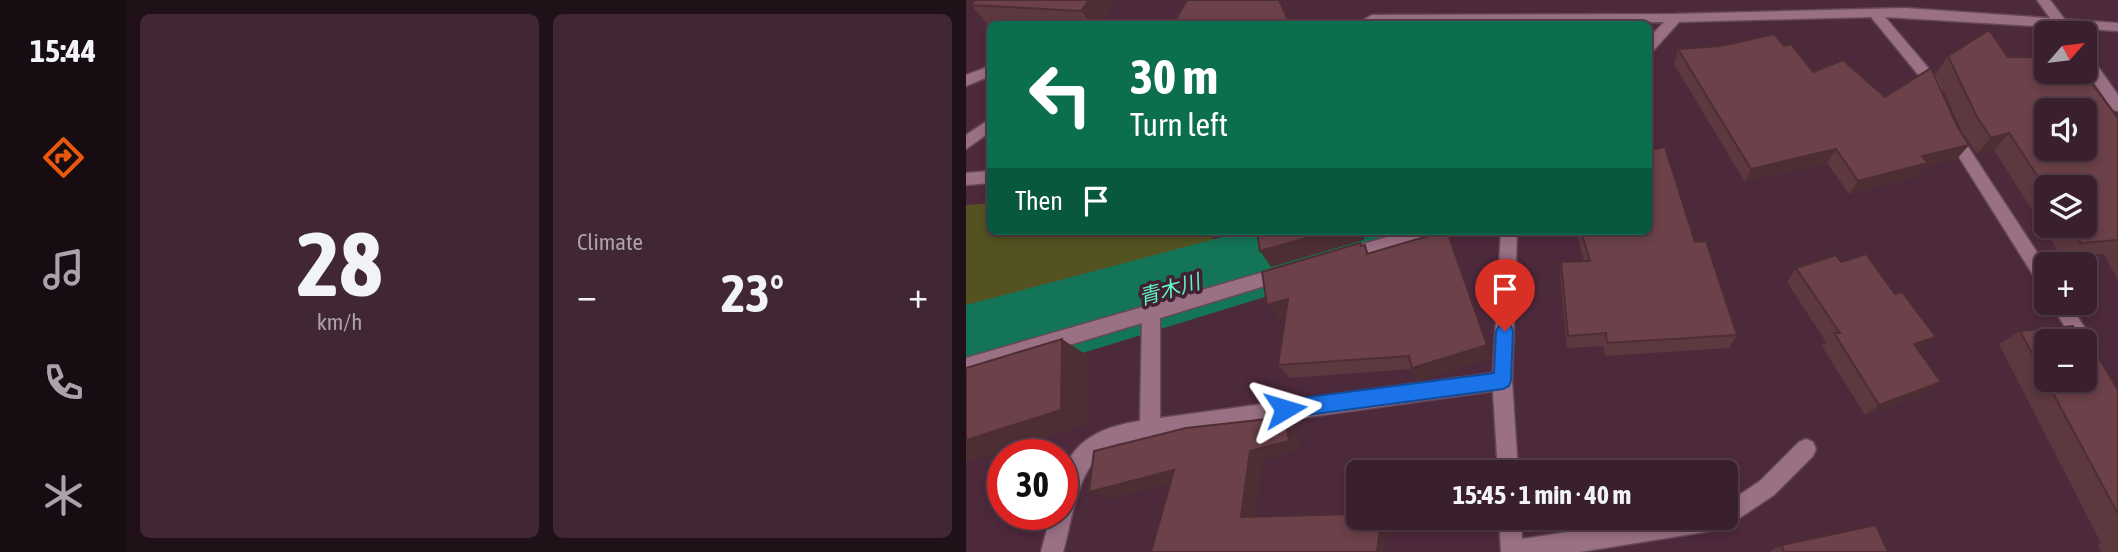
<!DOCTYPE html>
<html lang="en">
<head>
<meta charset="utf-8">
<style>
	:root { --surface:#3a1f2d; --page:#412735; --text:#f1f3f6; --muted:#aba2aa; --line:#543d49; --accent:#ea580c }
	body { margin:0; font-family:"Asap Condensed","Noto Sans JP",sans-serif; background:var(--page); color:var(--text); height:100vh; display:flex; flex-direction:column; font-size:26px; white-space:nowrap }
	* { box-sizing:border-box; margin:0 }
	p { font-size:23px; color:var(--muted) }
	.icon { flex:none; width:38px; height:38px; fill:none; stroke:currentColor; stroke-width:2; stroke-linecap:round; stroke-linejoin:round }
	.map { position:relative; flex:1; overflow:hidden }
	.drawer { display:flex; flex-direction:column; gap:14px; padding:14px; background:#201119; width:840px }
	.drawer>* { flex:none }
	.guide { position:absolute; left:21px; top:21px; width:665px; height:214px; border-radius:10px; box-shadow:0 4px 10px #0003,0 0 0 2px var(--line); background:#0b6e4f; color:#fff; overflow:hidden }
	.needle { width:46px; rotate:62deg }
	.tools { position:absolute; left:1068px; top:21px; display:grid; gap:14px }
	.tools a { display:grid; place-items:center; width:63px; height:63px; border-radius:10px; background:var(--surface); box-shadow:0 4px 10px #0003,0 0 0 2px var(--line); font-size:35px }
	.speed { position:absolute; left:21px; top:439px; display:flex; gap:14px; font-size:35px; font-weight:700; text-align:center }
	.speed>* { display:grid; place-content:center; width:91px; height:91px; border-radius:50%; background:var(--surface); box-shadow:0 4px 10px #0003,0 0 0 2px var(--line); line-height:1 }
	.speed .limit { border:10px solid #d22; background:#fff; color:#111 }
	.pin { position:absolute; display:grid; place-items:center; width:60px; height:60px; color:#fff; margin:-72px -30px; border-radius:50% 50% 50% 0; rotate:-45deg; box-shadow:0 0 7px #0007 }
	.pin .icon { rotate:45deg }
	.me { position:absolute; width:77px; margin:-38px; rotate:83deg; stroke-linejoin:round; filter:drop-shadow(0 0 5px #0008) }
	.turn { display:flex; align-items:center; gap:24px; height:147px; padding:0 28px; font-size:32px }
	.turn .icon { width:91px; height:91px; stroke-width:2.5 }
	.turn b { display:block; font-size:49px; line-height:60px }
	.then { display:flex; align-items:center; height:66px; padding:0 28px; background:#0003; gap:14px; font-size:26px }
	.big { font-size:52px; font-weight:700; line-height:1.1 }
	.drawer .card { flex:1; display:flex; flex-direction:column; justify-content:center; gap:10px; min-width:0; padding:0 24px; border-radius:10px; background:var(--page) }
	.drawer .dial { align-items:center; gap:0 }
	.dial b { font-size:91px; line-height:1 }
	.heat { display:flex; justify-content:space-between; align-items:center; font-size:38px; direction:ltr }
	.drawer .tiles { flex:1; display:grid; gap:14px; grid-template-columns:repeat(2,1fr) }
	.trip { position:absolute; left:380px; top:460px; width:392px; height:70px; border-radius:10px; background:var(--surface); box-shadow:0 4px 10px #0003,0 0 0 2px var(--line); font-weight:700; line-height:70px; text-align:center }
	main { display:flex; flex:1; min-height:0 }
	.dock { display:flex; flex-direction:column; width:126px; justify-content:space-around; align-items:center; background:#170c12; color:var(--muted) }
	.dock .icon { width:49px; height:49px }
	.dock .on { color:var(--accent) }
	.dock b { font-size:32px; color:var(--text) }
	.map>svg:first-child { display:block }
	.green { fill:#535220 }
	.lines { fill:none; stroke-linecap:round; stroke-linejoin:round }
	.river { fill:#147458; fill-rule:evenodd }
	.minor-casing { stroke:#674859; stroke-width:3 }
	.tertiary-casing { stroke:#674859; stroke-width:3 }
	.minor { fill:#9a7084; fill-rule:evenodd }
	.tertiary { fill:#9a7084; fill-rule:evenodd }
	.wall { fill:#5d383f; fill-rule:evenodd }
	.shaded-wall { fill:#4c2e33 }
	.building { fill:#6c4149; stroke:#4c2e33; stroke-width:2; fill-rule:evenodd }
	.route { fill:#1a73e8; stroke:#114b97; stroke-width:2 }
	.labels { text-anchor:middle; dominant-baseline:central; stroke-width:7; stroke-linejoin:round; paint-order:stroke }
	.water-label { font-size:21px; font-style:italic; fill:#5cf6c4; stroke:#421f32 }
</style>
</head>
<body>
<main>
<nav class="dock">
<b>15:44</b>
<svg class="icon on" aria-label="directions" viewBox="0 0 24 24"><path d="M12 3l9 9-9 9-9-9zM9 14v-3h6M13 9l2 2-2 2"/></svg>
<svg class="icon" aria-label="music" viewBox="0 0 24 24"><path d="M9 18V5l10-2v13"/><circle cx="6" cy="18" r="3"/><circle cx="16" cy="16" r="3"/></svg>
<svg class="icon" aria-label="phone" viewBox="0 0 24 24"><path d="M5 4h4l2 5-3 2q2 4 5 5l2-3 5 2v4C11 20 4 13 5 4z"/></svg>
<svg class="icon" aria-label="climate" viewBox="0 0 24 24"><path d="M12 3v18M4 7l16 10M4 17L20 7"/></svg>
</nav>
<section class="drawer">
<div class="tiles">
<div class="card dial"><b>28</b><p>km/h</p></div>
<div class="card"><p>Climate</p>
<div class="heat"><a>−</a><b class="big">23°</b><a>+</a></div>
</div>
</div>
</section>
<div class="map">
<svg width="1152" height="552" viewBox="0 0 1152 552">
	<rect width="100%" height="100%" fill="#4d293c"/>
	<!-- green -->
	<path class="green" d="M24,203v28h221l5,21 -250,74v-121z"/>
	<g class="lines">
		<!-- river -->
		<path class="river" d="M279,231h168l-12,24 -435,134v-84z"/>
		<defs>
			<path id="minor" d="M939,8l213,15v8l-233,-14 51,60 6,14 -7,5 -5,-1 -5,-12 -54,-66 -192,5 -26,29 -5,1v-13l16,-17 -308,2 16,-9 303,-1z
				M24,66v10l-24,10v-11z
				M24,119v13l-24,17v-14z
				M986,128l5,2 89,136v22l-6,-2 -93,-148 -3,-4z
				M24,171v12l-24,2v-12z
				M441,231h31l-2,5 -90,27 -6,-2 -3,-5 3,-5z
				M535,231h16l-5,150 6,91h-20l-5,-81 -377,53c-40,19 -42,70 -53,108h-22l10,-38h11c0,-10 -1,-22 0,-33 6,-41 43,-55 78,-60l2,-98 -176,53v-18l319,-92 6,2 3,5 -3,5 -131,40v100l333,-45z
				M1084,303h19l24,38 -2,6 -7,2v-8h-10z
				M840,439l7,3 3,7 -3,7 -39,39 -51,34 -143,23h-79l-2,-34h22l1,21 134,-21h70v-14l34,-23 39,-39z"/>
			<path id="tertiary" d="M1071,0h13l25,33h-14z
				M1118,52l5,2 29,41v16l-5,-1 -29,-42z"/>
		</defs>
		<!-- minor casing -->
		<use href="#minor" class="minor-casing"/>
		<!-- tertiary casing -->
		<use href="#tertiary" class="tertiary-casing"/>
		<!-- minor -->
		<use href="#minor" class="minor"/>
		<!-- tertiary -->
		<use href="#tertiary" class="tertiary"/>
	</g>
	<!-- wall -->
	<path class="wall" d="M9,0h141l-16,24 -110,1h-2l-17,-20z
		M818,46l29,26 144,87 -31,7 -9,11 -68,17 -22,-31 -82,19 -71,-118 4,-15z
		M982,56l60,1 110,61v163l-14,-27 -42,3 -68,-107 -17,4 -15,-22 -26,-59zM1080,187l38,39h-38z
		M610,231h72l47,11 42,93 -8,13 -124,8 -2,-10 -36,2 -7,-71 1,-15 23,-1z
		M394,243l1,3 4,-1 4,9 121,104 -72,23 -6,-12 -122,9 -12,-13 7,-48 -7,2z
		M830,268l124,82 -2,1 6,43 -59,21 -43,-69 4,-4 -39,-60z
		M1054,331l61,9 37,50v162h-17l-3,-7 3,-2 -102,-199z
		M816,545l106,7h-118v-1z"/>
	<!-- shaded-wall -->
	<path class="shaded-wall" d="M123,0h27l-16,24h-9l-10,-13z
		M1043,133l-15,17 -17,4 14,-16z
		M1003,145l-12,14 -31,7 -9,11 -68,17 9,-13 64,-25z
		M870,149l-9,14 -82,19 6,-13z
		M365,231h31l2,9 -93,27 -11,-16z
		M322,299l10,14 -20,6 -11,-14z
		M970,337l-16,13 -21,7 15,-13z
		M96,339l26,17v68l-122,39v-23z
		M521,345l3,13 -72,23 -6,-13z
		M975,382l-17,12 -59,21 14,-10z
		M319,417l11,10 4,23 -37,10 -8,64 -14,-7 9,-66z
		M208,470l17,8 -82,21 -20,-7z
		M415,518h6l2,2 -3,32h-9z"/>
	<!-- building -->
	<path class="building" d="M9,0h114l-8,11 -110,-6z
		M221,0h92l10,22 -3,2h-113z
		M1023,30l19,27h38v15h37l35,46v122l-37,3 -11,-17h14v-39h-38v2l-37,-56 -18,5 -15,-23 -28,-59zM1080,110h38v39h-38z
		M808,34l10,12 7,-2 22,28 30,-12 42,37 46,-29 26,58 12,19 -47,11 6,7 -70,18 -22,-32 -85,20 -73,-120 43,-3z
		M699,147l30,95 11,-1 31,94 -130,8 -1,-10 -38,3 -7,-74 29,-1 -9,-30h67v-81z
		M291,231h74l-71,20z
		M479,231h2l40,114 -75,23 -3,-12 -131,9 10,-66 -21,6 -5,-33 98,-29 1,3 4,-1 2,9z
		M900,254l29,40 7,-2 34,45 -22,7 27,38 -62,23 -45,-72h6l-44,-65 40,-13 5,7z
		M1107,326l8,14h7l30,50v124l-72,-134h38v-39h-38v38l-26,-48z
		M96,339l-1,71 -95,30v-72z
		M319,417l4,24 -39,10 -9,66 117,-3v4h23l-4,34h-226l23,-82 -85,22 5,-41 92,-23z
		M910,525l12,27h-104l-2,-7z"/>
	<!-- route -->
	<path class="route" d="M539,324l6,2 2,5 -2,49 -2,6 -6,3 -218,29 -6,-3 -3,-6 3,-6 6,-3 209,-27 2,-42 3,-5z"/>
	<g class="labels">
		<!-- water labels -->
		<g class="water-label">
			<text transform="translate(203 289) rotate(-16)">青木川</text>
		</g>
	</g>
</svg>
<div class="tools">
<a><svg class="needle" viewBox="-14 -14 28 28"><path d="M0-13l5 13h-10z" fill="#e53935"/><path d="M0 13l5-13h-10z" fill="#aba2aa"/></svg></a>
<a><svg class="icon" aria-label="sound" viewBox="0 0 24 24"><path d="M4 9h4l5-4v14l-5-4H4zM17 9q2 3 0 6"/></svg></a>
<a><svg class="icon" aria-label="layers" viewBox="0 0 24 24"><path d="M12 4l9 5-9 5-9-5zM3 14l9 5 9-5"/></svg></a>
<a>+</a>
<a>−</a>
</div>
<div class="speed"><div class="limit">30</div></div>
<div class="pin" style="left:539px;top:331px;background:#d93025"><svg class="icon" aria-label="arrive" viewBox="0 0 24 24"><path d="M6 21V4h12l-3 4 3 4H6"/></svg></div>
<svg class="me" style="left:319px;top:409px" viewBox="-20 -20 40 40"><path d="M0-17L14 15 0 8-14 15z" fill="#1a73e8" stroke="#fff" stroke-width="4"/></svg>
<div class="trip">15:45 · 1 min · 40 m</div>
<div class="guide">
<div class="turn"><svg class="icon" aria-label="left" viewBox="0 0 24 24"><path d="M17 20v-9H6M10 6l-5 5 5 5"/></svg><div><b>30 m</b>Turn left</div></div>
<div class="then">Then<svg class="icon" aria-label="arrive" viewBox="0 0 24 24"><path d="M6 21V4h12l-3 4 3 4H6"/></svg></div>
</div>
</div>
</main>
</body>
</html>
